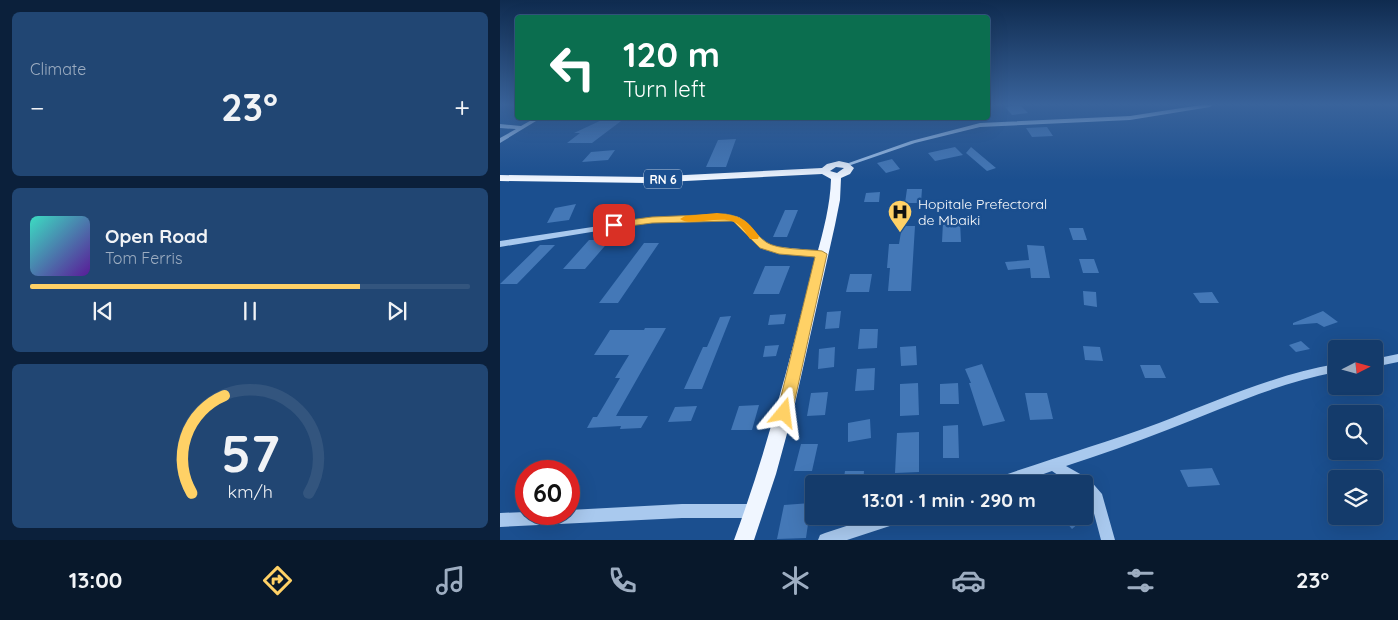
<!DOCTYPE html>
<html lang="en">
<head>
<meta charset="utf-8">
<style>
	:root { --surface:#143b6b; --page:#214673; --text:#f1f3f6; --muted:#9dadc1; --line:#33557e; --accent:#ffd166 }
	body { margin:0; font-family:Quicksand,sans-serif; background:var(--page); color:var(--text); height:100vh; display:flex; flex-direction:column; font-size:19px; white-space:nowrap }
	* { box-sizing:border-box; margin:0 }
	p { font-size:16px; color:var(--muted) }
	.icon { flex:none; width:28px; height:28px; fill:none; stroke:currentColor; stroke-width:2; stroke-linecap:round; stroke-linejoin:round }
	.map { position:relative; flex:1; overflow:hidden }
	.sheet { display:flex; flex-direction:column; gap:12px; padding:12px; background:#0b203b; width:500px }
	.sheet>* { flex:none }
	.banner { position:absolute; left:15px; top:15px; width:475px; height:105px; border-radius:5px; box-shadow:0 5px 20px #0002,0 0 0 1px var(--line); background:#0b6e4f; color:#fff; overflow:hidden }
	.needle { width:32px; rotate:84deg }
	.buttons { position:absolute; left:828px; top:340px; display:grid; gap:10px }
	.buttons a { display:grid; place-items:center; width:55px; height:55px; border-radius:5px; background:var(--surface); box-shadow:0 5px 20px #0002,0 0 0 1px var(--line); font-size:25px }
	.speed { position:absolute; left:15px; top:460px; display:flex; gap:10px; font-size:25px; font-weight:700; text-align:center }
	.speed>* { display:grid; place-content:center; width:65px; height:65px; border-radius:50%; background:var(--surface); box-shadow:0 5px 20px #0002,0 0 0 1px var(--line); line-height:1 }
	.speed .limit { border:8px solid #d22; background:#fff; color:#111 }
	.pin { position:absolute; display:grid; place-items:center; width:42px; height:42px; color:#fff; margin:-21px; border-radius:10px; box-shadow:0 2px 8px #0006 }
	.me { position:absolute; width:55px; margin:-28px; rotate:16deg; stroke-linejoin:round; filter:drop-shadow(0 0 4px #0008) }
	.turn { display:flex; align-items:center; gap:18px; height:105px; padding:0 25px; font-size:22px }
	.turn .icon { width:65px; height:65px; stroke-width:2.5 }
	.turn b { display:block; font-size:35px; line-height:42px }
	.big { font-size:38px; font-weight:700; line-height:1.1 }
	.sheet .widget { flex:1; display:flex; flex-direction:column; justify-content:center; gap:8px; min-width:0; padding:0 18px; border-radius:8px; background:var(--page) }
	.sheet .dial { align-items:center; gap:0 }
	.dial svg { height:130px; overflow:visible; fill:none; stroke:var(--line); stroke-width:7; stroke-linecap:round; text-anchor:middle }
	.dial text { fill:var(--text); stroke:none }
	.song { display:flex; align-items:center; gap:15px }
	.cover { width:60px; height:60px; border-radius:8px; background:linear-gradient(135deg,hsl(170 70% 55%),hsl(270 70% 35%)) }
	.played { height:5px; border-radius:2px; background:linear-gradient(90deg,var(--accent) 75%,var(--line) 75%) }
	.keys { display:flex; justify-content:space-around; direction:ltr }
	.heat { display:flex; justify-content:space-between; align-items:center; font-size:28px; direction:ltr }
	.trip { position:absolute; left:305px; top:475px; width:288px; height:50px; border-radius:5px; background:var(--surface); box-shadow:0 5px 20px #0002,0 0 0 1px var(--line); font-weight:700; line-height:50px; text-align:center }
	.menu { display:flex; height:80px; justify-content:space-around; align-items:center; background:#08182b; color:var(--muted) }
	.menu .icon { width:35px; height:35px }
	.menu .current { color:var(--accent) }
	.menu b { font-size:22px; color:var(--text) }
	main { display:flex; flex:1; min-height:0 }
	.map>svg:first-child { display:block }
	.building { fill:#4478b7 }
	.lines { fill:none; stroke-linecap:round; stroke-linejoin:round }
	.minor { fill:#a9c9ee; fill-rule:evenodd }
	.major { fill:#f0f6ff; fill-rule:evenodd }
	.route { fill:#ffd166; stroke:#a68842 }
	.slow { fill:#f59e0b }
	.labels { text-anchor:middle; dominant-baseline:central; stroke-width:5; stroke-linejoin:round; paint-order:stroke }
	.shield { fill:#1b4f8f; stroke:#bbcadd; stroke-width:1 }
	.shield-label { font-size:12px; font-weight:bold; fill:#fff }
	.poi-label { font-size:14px; fill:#fff; stroke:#1b4f8f; text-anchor:start }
</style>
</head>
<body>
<main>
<section class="sheet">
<div class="widget"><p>Climate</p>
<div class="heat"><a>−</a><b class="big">23°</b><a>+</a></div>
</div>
<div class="widget">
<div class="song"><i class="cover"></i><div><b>Open Road</b><p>Tom Ferris</p></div></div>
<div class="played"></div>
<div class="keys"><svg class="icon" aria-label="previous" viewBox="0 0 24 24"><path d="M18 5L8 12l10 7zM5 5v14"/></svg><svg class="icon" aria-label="pause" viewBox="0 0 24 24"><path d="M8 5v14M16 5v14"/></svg><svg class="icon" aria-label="next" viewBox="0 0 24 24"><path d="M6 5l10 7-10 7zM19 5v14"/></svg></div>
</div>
<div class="widget dial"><svg viewBox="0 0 100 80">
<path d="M14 69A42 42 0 1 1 86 69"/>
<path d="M14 69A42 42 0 0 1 34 9" stroke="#ffd166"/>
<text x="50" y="56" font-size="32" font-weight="700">57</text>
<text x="50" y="72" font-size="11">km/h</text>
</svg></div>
</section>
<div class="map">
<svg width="898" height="540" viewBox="0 0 898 540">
	<rect width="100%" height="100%" fill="#1b4f8f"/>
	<!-- building -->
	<path class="building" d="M520,105l8,8 -16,2 -7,-8z
		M106,118h19l-33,25h-25l13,-10h-6z
		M547,127l6,9 -21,1 -6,-9z
		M236,139l-10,28h-20l12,-27z
		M455,147l8,8 -28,6 -7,-8z
		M471,147l25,21 -9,3 -21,-18z
		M115,150l-7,10 -26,2 9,-10z
		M392,159l8,10 -14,4 -9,-10z
		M407,189h15l-1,14h-16z
		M380,192l-1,10h-15l2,-9z
		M76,204l-7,16 -22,3 8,-15z
		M285,210h13l-11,27h-14z
		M460,221l1,21h-19l1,-20z
		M402,226h13l-4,65h-23l2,-23h-3l2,-24h10z
		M569,228h14l4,12h-14z
		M89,240h21l-25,29h-22z
		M144,243h15l-41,60h-19z
		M40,245h15l-38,39h-17z
		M527,245l17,1 6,32h-19l-1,-10 -22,2 -3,-8 24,-2z
		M579,259h15l5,14h-16z
		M265,266h25l-11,28h-26z
		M350,274h22l-3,18h-23z
		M583,291l13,1 1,15 -13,-2z
		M712,292l7,11h-19l-7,-10z
		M341,311l-2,17 -14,1 2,-17z
		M823,311l15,11 -14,5 -7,-4 -24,2v-2z
		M286,314l-2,10 -16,1 2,-10z
		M231,316l-29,73h-18l19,-42h4l13,-30z
		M145,328h21l-50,88h32l-7,12 -21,1 1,-3 -34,2 6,-11h4l23,-39h-5l14,-23h-35l16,-25h34z
		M360,329h18l-1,19 -19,1z
		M801,341l9,8 -14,3 -7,-7z
		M279,345l-3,11 -13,1 2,-11z
		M416,346l1,19 -16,1 -1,-19z
		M583,346l17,1 3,14 -18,-1z
		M335,347l-1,20 -16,2 1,-20z
		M482,364l23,57 -22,5 -14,-43h2l-6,-14z
		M640,365h20l6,13h-21z
		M375,368l-1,22 -19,1 2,-22z
		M418,383l1,32 -19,1v-32z
		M458,383l1,21h-19v-20z
		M328,392l-3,23 -18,1 4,-23z
		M525,393h22l6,26 -23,1z
		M259,405l-7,25h-21l8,-24z
		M197,406l-6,15 -23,1 7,-15z
		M370,419l1,19 -23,4v-19z
		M458,425l1,33h-16v-32z
		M419,432v40l-24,1 2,-40z
		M301,444h17l-6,27h-18z
		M712,468l8,17 -32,2 -8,-17z
		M345,471h19l-1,13h-20z
		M311,503l-5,35 -29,1 7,-34z
		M561,516h26l-15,13z"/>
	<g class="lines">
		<!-- minor -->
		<path class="minor" d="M701,105h12l-3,2 -80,13 -150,7 -65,16 -67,23 -2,1 -3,-2 68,-24 69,-18 150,-7z
			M35,118h6l-41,25v-5l16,-9 -16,-1v-4l21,2z
			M217,214l22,3 28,27 12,3 43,4 4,3 -4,3 -43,-4 -18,-5 -27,-27 -17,-3 -65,4 -152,25v-6l152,-23z
			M898,354v8l-24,5v-8z
			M836,364v8c-61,12 -112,36 -169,58 -33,13 -67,25 -101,36l23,13 13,15 13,46h-14l-10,-38 -7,-8v-10h-13l-19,-13 -37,13h-25l1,-5 5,-1c54,-19 109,-35 163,-55 59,-23 115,-48 177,-59z
			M182,504h73l5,2 2,5 -2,5 -5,2h-73l-182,9v-14l26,-1v2h43v-4z
			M377,516h29l-2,5 -5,2 -52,17h-29l2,-5 5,-2z"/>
		<!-- major -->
		<path class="major" d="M339,161l9,2 6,5 -4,6 -9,4 -1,22 -5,25 -41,183 -18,66 -22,66h-20c30,-81 52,-165 73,-249 9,-37 23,-74 24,-112l-9,-5 -176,9 -146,-2v-6l146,2 176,-9 5,-4zM336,167l8,1 -7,5 -7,-2z"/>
	</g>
	<!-- sky -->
	<linearGradient id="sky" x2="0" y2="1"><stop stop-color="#0f2b4f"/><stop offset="0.58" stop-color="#39639b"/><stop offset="1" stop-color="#39639b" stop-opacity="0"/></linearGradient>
	<rect width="898" height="180" fill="url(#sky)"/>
	<!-- route -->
	<path class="route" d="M225,214c27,4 23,15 41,28 11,8 42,7 56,9l5,3 -35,159 -2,5 -6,1 -5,-1 -2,-5 38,-156 -36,-3 -19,-6 -27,-27 -81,2 -38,5 -5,-3 5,-3 38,-5z"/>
	<!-- slow -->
	<path class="slow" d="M217,213c22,3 29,5 42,23l-1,3h-8c-4,-6 -9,-14 -16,-17 -14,-7 -44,5 -54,-3l5,-3z"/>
	<!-- icons -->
	<defs>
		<symbol id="hospital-pin" viewBox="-11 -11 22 30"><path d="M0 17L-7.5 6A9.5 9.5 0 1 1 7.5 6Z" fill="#ffd166" stroke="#1b4f8f"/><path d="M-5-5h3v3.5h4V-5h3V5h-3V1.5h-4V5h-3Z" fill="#111"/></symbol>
	</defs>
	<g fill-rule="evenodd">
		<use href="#hospital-pin" x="386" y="198" width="28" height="38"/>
	</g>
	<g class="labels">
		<!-- shield labels -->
		<rect class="shield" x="144" y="169.5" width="38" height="19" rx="4"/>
		<g class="shield-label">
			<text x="163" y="179">RN 6</text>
		</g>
		<!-- poi labels -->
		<g class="poi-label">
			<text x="418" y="204">Hopitale Prefectoral<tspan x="418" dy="16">de Mbaiki</tspan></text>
		</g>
	</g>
</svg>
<div class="buttons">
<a><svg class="needle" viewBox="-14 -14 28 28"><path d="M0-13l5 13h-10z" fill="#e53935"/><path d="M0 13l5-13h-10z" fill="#9dadc1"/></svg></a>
<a><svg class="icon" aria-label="search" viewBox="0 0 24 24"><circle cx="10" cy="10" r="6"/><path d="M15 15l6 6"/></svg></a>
<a><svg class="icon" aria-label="layers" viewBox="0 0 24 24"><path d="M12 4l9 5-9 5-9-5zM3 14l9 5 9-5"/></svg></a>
</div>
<div class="speed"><div class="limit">60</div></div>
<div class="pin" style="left:114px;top:225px;background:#d93025"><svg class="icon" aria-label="arrive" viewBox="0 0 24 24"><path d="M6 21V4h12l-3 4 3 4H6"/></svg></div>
<svg class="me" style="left:284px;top:413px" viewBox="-20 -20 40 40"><path d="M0-17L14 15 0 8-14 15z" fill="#ffd166" stroke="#fff" stroke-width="4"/></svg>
<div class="trip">13:01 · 1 min · 290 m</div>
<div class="banner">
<div class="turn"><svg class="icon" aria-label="left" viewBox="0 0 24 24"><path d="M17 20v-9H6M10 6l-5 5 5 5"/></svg><div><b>120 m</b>Turn left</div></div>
</div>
</div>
</main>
<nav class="menu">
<b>13:00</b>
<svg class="icon current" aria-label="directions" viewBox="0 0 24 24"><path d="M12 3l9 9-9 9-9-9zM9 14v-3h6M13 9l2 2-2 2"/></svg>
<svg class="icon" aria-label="music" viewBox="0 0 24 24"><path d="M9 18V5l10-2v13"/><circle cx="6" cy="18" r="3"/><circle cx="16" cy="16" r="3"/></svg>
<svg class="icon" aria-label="phone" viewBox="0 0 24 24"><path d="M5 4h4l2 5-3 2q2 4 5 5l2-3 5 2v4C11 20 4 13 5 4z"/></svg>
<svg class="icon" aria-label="climate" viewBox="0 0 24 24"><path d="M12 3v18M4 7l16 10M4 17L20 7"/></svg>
<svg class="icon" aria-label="car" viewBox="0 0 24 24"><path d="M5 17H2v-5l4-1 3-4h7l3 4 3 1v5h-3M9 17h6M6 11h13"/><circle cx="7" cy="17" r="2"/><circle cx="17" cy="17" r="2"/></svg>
<svg class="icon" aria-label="filters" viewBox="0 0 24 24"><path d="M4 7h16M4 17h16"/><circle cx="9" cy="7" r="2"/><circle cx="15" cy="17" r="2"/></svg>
<b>23°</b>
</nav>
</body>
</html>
